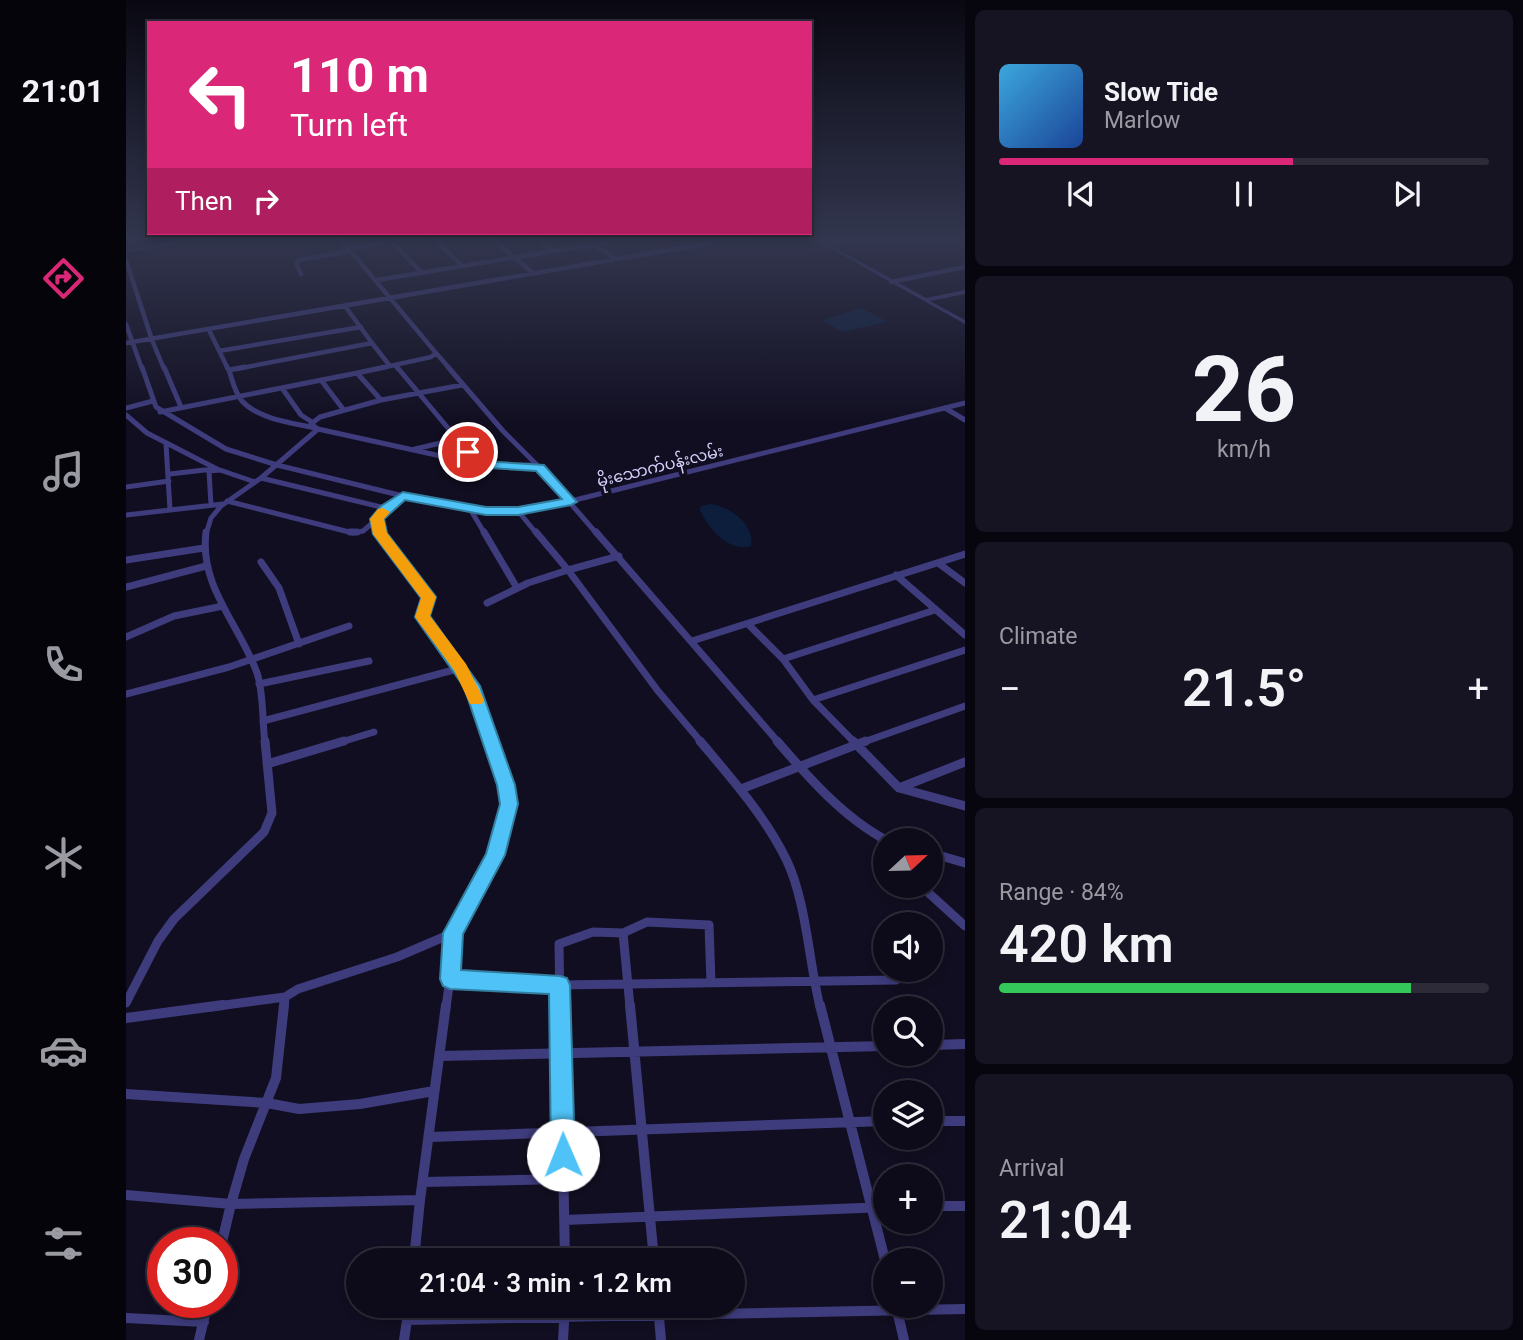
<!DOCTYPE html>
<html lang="en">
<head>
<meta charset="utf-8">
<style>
	:root { --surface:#0d0a19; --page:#161322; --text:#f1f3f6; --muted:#9a9aa2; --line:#2d2b38; --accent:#db2777 }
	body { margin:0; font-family:Roboto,"Noto Sans Myanmar",sans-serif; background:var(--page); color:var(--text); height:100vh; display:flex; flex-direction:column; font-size:26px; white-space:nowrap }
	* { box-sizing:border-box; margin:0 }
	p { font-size:23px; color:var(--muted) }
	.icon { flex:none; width:38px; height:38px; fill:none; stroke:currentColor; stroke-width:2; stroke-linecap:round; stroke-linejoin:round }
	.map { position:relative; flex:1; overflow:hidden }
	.panel { display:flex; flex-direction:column; gap:10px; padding:10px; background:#07060e; width:558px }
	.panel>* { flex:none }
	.banner { position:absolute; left:21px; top:21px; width:665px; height:214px; border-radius:0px; box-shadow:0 4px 10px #0003,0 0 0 2px var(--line); background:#db2777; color:#fff; overflow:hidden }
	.needle { width:46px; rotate:68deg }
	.controls { position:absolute; left:747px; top:828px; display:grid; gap:14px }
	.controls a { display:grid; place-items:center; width:70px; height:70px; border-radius:50%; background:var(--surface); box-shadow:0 4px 10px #0003,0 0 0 2px var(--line); font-size:35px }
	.speed { position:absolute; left:21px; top:1227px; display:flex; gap:14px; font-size:35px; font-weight:700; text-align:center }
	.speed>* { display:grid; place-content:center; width:91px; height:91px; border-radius:50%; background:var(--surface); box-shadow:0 4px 10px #0003,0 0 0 2px var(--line); line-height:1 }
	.speed .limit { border:10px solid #d22; background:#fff; color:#111 }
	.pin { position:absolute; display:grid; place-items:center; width:60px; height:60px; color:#fff; margin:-30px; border:4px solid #fff; border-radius:50%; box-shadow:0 2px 7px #0007 }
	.me { position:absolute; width:77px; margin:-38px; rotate:359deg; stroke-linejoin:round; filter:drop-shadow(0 0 5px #0008) }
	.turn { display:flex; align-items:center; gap:24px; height:147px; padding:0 28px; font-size:32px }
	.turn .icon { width:91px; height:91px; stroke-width:2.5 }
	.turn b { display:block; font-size:49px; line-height:60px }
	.then { display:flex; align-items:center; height:66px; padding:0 28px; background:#0003; gap:14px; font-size:26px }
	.big { font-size:52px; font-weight:600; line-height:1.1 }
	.panel .widget { flex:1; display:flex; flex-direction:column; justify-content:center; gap:10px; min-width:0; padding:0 24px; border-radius:10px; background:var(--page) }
	.panel .dial { align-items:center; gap:0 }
	.dial b { font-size:91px; line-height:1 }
	.song { display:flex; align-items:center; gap:21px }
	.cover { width:84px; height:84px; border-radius:10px; background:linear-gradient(135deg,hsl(200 70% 55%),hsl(220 70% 35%)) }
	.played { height:7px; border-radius:4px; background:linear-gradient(90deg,var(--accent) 60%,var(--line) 60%) }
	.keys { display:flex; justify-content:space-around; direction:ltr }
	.heat { display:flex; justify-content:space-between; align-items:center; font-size:38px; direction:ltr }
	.charge { height:10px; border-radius:5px; background:linear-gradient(90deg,#34c759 84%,var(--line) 0) }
	.trip { position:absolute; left:220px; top:1248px; width:399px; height:70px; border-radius:35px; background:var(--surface); box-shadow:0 4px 10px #0003,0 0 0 2px var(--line); font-weight:600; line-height:70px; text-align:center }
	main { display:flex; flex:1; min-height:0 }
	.dock { display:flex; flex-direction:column; width:126px; justify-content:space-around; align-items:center; background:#05040a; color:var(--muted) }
	.dock .icon { width:49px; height:49px }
	.dock .active { color:var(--accent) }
	.dock b { font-size:32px; color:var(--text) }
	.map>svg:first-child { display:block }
	.water { fill:#0c1e3c }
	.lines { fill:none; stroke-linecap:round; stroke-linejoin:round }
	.minor-far4 { stroke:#3e3c7d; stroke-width:4.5 }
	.minor-far3 { stroke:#3e3c7d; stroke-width:5 }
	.minor-far2 { stroke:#3e3c7d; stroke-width:7 }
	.minor-far1 { stroke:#3e3c7d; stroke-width:9 }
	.minor { stroke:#3e3c7d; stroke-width:10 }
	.tertiary { fill:#3e3c7d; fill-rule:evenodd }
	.route { fill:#4fc3f7; stroke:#337fa1; stroke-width:2 }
	.slow { fill:#f59e0b }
	.labels { text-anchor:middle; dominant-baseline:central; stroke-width:7; stroke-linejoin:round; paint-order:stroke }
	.far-street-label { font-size:16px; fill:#d5d1fc; stroke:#110e21 }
</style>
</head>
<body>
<main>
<nav class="dock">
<b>21:01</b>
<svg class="icon active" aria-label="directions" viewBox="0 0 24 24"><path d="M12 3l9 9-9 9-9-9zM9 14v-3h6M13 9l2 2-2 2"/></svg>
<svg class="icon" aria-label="music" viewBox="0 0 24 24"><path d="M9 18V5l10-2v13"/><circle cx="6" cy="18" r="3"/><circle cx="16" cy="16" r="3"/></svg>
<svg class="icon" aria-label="phone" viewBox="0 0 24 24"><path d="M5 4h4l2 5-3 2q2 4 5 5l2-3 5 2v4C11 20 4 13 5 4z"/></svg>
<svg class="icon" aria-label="climate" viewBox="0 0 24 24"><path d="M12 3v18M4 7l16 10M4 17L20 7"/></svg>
<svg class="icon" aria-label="car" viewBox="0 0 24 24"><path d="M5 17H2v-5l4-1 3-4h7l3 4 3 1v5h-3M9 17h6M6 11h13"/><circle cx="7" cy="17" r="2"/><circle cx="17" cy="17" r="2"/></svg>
<svg class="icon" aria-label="filters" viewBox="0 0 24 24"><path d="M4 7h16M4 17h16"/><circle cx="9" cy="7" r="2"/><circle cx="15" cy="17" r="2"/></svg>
</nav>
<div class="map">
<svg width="839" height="1340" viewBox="0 0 839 1340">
	<rect width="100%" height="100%" fill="#110e21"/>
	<!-- water -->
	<path class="water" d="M736,308l25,14 -45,10 -20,-12z
		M585,504c19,3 44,20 40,42 -24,6 -42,-17 -51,-36l1,-4z"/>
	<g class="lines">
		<!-- minor-far4 -->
		<path class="minor-far4" d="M213,237l97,116 -5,4 -41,9
			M307,237l29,29
			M364,237l43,36
			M409,237l18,14
			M459,237l30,22
			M820,237l19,9
			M265,241l31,32
			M700,245l47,-8
			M222,248l69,-11
			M0,260l26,80 12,29
			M175,274l-5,-11 3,-3 52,-9
			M251,280l263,-43
			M765,282l74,-15
			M0,324l16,45
			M83,330l19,39
			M0,343l620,-106
			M246,343l18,23 -13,3
			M93,351l142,-24
			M310,353l14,16
			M269,365l3,4
			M110,369l136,-26 -27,-37"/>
		<!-- minor-far3 -->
		<path class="minor-far3" d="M16,367l14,40 70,42 51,16 126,31 67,13 48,2 53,-10 394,-98
			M38,367l17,40
			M101,367l2,3 16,-3
			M271,367l81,97
			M322,367l55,64 36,36
			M103,370c3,10 6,23 13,31 16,18 51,22 73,27
			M195,380l22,29
			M156,388l19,27 11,7
			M255,400l81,-15
			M0,408l27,-7
			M819,408l20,12
			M34,412l197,-39
			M0,415l21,18 70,36
			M192,429l-7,-5 9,-7 61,-17 -24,-27 28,-6
			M40,444l4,66
			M289,449l43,-10
			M44,474l43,-5
			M135,478l124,30
			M0,487l43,-6
			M101,501l126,32 10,-2 14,-12
			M85,505l-2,-34 11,-1 35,12
			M344,509l15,25
			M392,511l19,23
			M0,515l97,-11
			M80,534l5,-16 10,-12 40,-28 57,-49 168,37 43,-1 11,3 57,66
			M254,534l-3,-15 8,-11 18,-12"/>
		<!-- minor-far2 -->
		<path class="minor-far2" d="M80,532c-7,55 34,93 51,141 7,21 5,48 8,70
			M224,532h7
			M254,532l49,65 -6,20 48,69 20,57
			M358,532l33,56
			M470,532l183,211
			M493,556l-51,14 90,121 44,52
			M0,560l78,-12
			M135,562l18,26 20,56
			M812,563l27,20
			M770,575l69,60
			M0,587l80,-21
			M361,603l41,-20 40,-13 -32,-38
			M622,624l35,35 30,41 42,43
			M0,637l48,-21 49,-10
			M566,641l273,-87
			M657,659l152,-49
			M133,684l110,-23
			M0,694l103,-27 120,-41
			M687,700l152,-50
			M137,721l198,-53
			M212,743l36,-11
			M735,743l104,-37"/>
		<!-- minor-far1 -->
		<path class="minor-far1" d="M574,741c31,37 65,75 86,118 20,40 23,104 34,148
			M651,741c31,36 67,77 109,99
			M727,741l46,47 66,18
			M141,764l77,-23
			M773,788l66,-26
			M615,789l125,-48
			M755,838l5,11
			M805,853l34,10
			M795,886l44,40
			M497,933l7,74
			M324,979l3,-46 43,-78 13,-51 -3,-19 -16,-44
			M0,1003l32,-62 16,-22 90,-87 8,-19 -7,-72
			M84,1007l75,-10
			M158,1007l1,-10 13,-8 99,-32 56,-24
			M320,1007l4,-28 110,6 336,-5
			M434,1007l-1,-63 34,-12 30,1 24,-11 62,3 2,58"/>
		<!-- minor -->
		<path class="minor" d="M158,1005l-8,73 -32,81 -13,45 189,-4 -6,60
			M434,1005l5,255
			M504,1005l24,255
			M694,1005l66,259
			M0,1018l97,-13
			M805,1045l34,-1
			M314,1056l446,-10
			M0,1094l141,9 32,6 61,-5 74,-13
			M805,1121h34
			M304,1137l456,-16
			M297,1182l141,-3
			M0,1195l105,9 -9,38
			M294,1200l26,-195
			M805,1206h34
			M439,1220l321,-13
			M532,1306l3,34
			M770,1306l8,34
			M0,1318l78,4
			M281,1320l2,-14
			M73,1340l9,-38
			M278,1340l3,-20 558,-11
			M437,1340l2,-34"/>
		<!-- tertiary -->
		<path class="tertiary" d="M83,237h13l-96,15v-2z
			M684,237h6l110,61 39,-8v4l-35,7 35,19v4z"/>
	</g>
	<!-- sky -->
	<linearGradient id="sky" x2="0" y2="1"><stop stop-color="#090812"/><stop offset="0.56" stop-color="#32364e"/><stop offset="1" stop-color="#32364e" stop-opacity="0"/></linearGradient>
	<rect width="839" height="425" fill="url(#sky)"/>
	<!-- route -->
	<path class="route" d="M342,448l5,1 9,12 62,4 33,37 -6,3 -53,10h-32l-81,-15 -21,19 3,14 49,64 -6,19 50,70 35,99 3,19 -13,51 -42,79 -2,36 99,6 7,2 3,7 5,170 -4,8 -8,4 -9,-4 -3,-8 -2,-161 -99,-5 -7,-3 -3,-7 3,-46 43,-79 14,-50 -3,-19 -33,-98 -49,-70 6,-19 -48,-64 -3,-15 11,-13 22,-14 83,15h32l44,-8 -26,-28 -62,-4 -12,-15z"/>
	<!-- slow -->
	<path class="slow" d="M257,508l7,4 -6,7 3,14 49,64 -6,19 36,48 18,36 -2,4h-12l-16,-34 -39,-53 6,-19 -48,-64 -3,-15 8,-10z"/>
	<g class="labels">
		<!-- far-street labels -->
		<g class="far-street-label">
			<text transform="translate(534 466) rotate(-14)">မိုးသောက်ပန်းလမ်း</text>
		</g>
	</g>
</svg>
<div class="controls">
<a><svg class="needle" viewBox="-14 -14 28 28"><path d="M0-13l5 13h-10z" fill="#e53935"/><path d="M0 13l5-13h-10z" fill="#9a9aa2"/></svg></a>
<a><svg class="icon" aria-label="sound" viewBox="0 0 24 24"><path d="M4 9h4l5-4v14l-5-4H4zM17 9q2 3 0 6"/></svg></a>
<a><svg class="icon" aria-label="search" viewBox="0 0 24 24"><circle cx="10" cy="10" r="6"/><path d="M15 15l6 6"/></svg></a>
<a><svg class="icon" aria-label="layers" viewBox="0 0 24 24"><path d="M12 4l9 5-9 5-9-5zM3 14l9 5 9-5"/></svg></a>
<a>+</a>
<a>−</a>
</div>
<div class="speed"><div class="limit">30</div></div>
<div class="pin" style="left:342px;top:452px;background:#d93025"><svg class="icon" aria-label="arrive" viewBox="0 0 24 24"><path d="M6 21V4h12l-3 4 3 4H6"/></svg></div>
<svg class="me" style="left:437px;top:1155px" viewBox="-20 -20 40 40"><circle r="19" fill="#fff"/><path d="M0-13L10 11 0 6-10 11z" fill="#4fc3f7"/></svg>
<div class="trip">21:04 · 3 min · 1.2 km</div>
<div class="banner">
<div class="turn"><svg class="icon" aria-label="left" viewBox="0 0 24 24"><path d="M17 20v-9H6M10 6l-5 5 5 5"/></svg><div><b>110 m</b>Turn left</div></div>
<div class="then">Then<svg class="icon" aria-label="right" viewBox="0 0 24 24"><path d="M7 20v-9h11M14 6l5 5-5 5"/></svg></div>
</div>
</div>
<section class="panel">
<div class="widget">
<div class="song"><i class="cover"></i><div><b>Slow Tide</b><p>Marlow</p></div></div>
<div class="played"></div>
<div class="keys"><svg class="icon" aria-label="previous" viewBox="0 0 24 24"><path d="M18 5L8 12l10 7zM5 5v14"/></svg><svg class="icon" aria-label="pause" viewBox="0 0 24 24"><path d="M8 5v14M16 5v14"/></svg><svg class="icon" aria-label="next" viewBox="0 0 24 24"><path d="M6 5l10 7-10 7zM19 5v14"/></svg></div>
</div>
<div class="widget dial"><b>26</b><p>km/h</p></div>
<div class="widget"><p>Climate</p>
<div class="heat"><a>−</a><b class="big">21.5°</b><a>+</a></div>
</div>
<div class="widget"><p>Range · 84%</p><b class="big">420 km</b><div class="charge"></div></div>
<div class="widget"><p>Arrival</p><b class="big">21:04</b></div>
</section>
</main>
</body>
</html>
